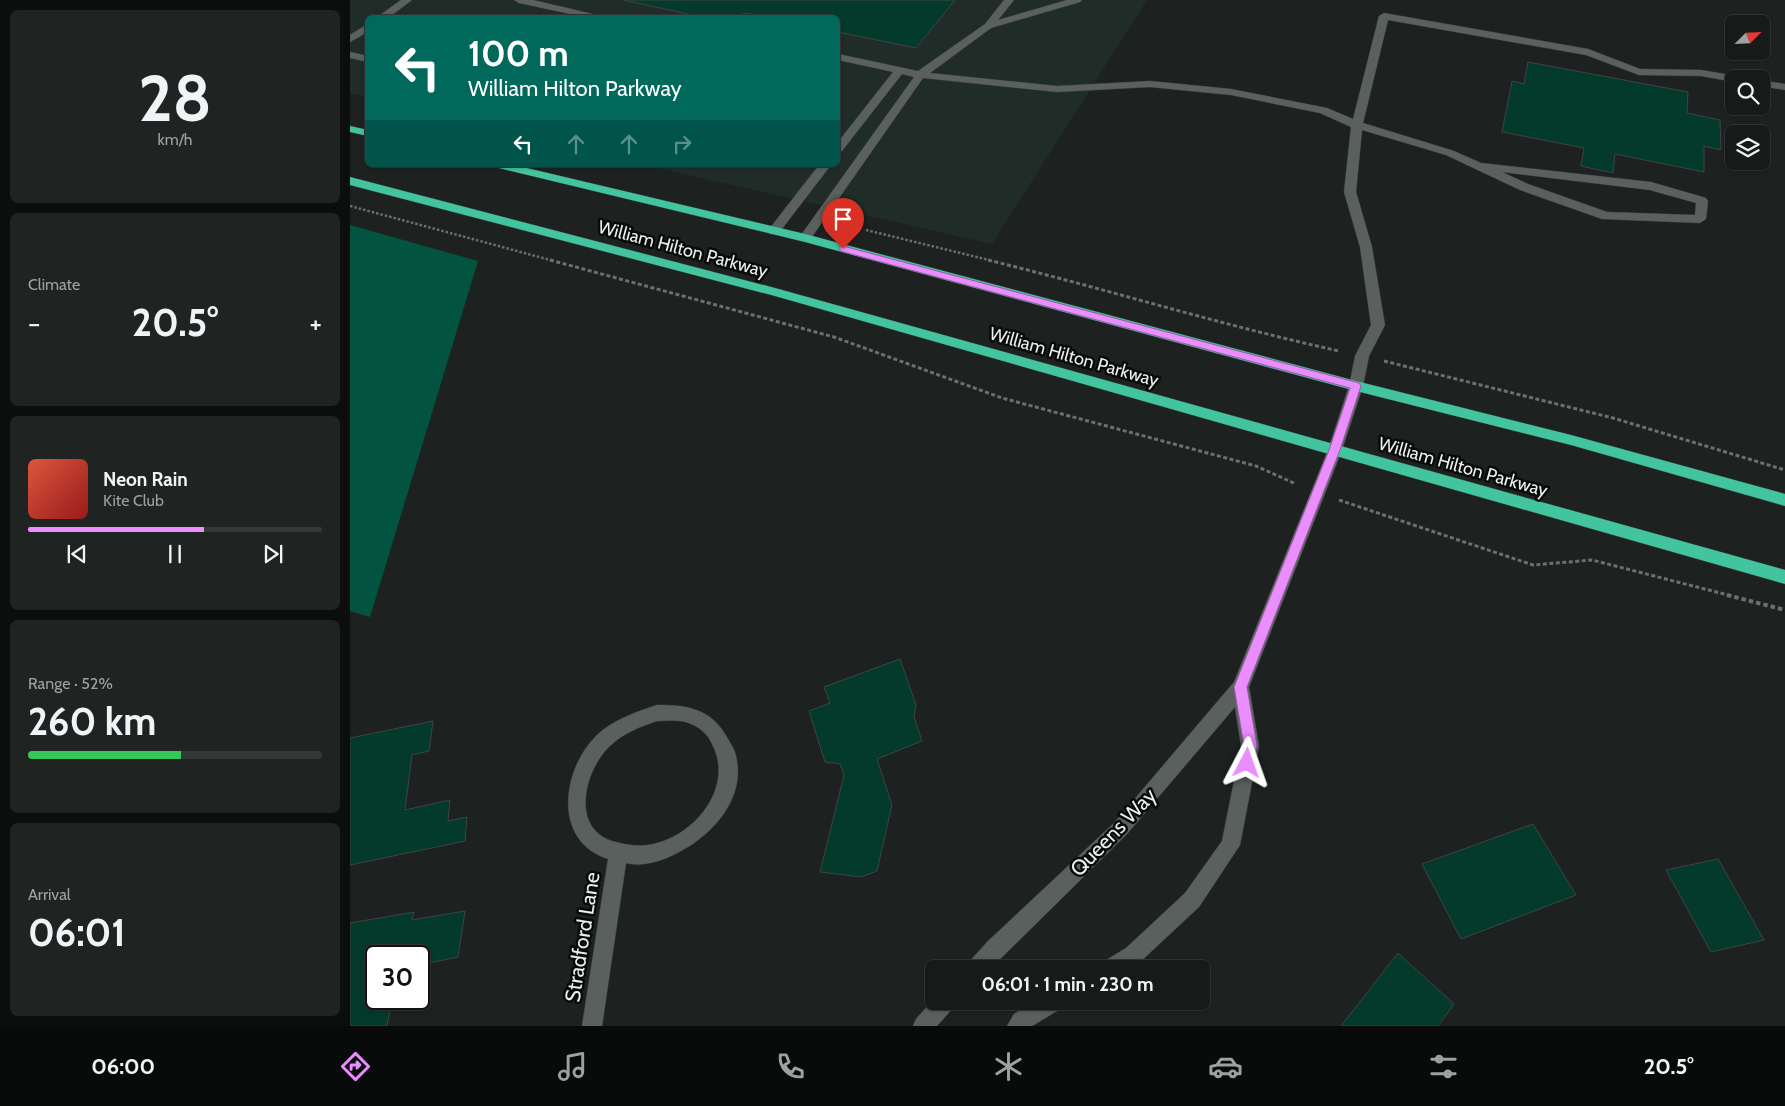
<!DOCTYPE html>
<html lang="en">
<head>
<meta charset="utf-8">
<style>
	:root { --surface:#161a18; --page:#1f2321; --text:#f1f3f6; --muted:#9ea1a2; --line:#353837; --accent:#ea8dfd }
	body { margin:0; font-family:Cabin,sans-serif; background:var(--page); color:var(--text); height:100vh; display:flex; flex-direction:column; font-size:19px; white-space:nowrap }
	* { box-sizing:border-box; margin:0 }
	p { font-size:16px; color:var(--muted) }
	.icon { flex:none; width:28px; height:28px; fill:none; stroke:currentColor; stroke-width:2; stroke-linecap:round; stroke-linejoin:round }
	.map { position:relative; flex:1; overflow:hidden }
	.side { display:flex; flex-direction:column; gap:10px; padding:10px; background:#0c0e0d; width:350px }
	.side>* { flex:none }
	.guide { position:absolute; left:15px; top:15px; width:475px; height:152px; border-radius:8px; box-shadow:0 1px 4px #0004,0 0 0 1px var(--line); background:#00695c; color:#fff; overflow:hidden }
	.needle { width:32px; rotate:66deg }
	.fabs { position:absolute; left:1375px; top:15px; display:grid; gap:10px }
	.fabs a { display:grid; place-items:center; width:45px; height:45px; border-radius:8px; background:var(--surface); box-shadow:0 1px 4px #0004,0 0 0 1px var(--line); font-size:25px }
	.speed { position:absolute; left:15px; top:945px; display:flex; gap:10px; font-size:25px; font-weight:700; text-align:center }
	.speed>* { display:grid; place-content:center; width:65px; height:65px; border-radius:50%; background:var(--surface); box-shadow:0 1px 4px #0004,0 0 0 1px var(--line); line-height:1 }
	.speed .limit { border:2px solid #111; border-radius:8px; background:#fff; color:#111 }
	.pin { position:absolute; display:grid; place-items:center; width:42px; height:42px; color:#fff; margin:-51px -21px; border-radius:50% 50% 50% 0; rotate:-45deg; box-shadow:0 0 5px #0007 }
	.pin .icon { rotate:45deg }
	.me { position:absolute; width:55px; margin:-28px; rotate:4deg; stroke-linejoin:round; filter:drop-shadow(0 0 4px #0008) }
	.turn { display:flex; align-items:center; gap:18px; height:105px; padding:0 20px; font-size:22px }
	.turn .icon { width:65px; height:65px; stroke-width:2.5 }
	.turn b { display:block; font-size:35px; line-height:42px }
	.lanes { display:flex; align-items:center; height:48px; padding:0 20px; background:#0003; justify-content:center; gap:25px; direction:ltr }
	.lanes .off { opacity:.35 }
	.big { font-size:38px; font-weight:700; line-height:1.1 }
	.side .tile { flex:1; display:flex; flex-direction:column; justify-content:center; gap:8px; min-width:0; padding:0 18px; border-radius:8px; background:var(--page) }
	.side .dial { align-items:center; gap:0 }
	.dial b { font-size:65px; line-height:1 }
	.song { display:flex; align-items:center; gap:15px }
	.cover { width:60px; height:60px; border-radius:8px; background:linear-gradient(135deg,hsl(10 70% 55%),hsl(0 70% 35%)) }
	.played { height:5px; border-radius:2px; background:linear-gradient(90deg,var(--accent) 60%,var(--line) 60%) }
	.keys { display:flex; justify-content:space-around; direction:ltr }
	.heat { display:flex; justify-content:space-between; align-items:center; font-size:28px; direction:ltr }
	.charge { height:8px; border-radius:4px; background:linear-gradient(90deg,#34c759 52%,var(--line) 0) }
	.trip { position:absolute; left:575px; top:960px; width:285px; height:50px; border-radius:8px; background:var(--surface); box-shadow:0 1px 4px #0004,0 0 0 1px var(--line); font-weight:700; line-height:50px; text-align:center }
	.tabs { display:flex; height:80px; justify-content:space-around; align-items:center; background:#090a0a; color:var(--muted) }
	.tabs .icon { width:35px; height:35px }
	.tabs .selected { color:var(--accent) }
	.tabs b { font-size:22px; color:var(--text) }
	main { display:flex; flex:1; min-height:0 }
	.map>svg:first-child { display:block }
	.built { fill:#202c28 }
	.green { fill:#025441 }
	.building { fill:#033a2c; stroke:#3f4442 }
	.lines { fill:none; stroke-linecap:round; stroke-linejoin:round }
	.minor-casing { stroke:#393d3c; stroke-width:1 }
	.highway-casing { stroke:#393d3c; stroke-width:1 }
	.path-far2 { stroke:#6b706e; stroke-width:2.5; stroke-dasharray:2.5 2; stroke-linecap:butt }
	.path-far1 { stroke:#6b706e; stroke-width:3; stroke-dasharray:4 2.5; stroke-linecap:butt }
	.path { stroke:#6b706e; stroke-width:4; stroke-dasharray:4.5 3; stroke-linecap:butt }
	.minor { fill:#5a605e; fill-rule:evenodd }
	.highway { fill:#42c49f; fill-rule:evenodd }
	.route { fill:#ea8dfd; stroke:#985ca4 }
	.labels { text-anchor:middle; dominant-baseline:central; stroke-width:5; stroke-linejoin:round; paint-order:stroke }
	.street-label { font-size:18px; fill:#ecefee; stroke:#090b0a }
	.near-street-label { font-size:21px; fill:#ecefee; stroke:#090b0a }
</style>
</head>
<body>
<main>
<section class="side">
<div class="tile dial"><b>28</b><p>km/h</p></div>
<div class="tile"><p>Climate</p>
<div class="heat"><a>−</a><b class="big">20.5°</b><a>+</a></div>
</div>
<div class="tile">
<div class="song"><i class="cover"></i><div><b>Neon Rain</b><p>Kite Club</p></div></div>
<div class="played"></div>
<div class="keys"><svg class="icon" aria-label="previous" viewBox="0 0 24 24"><path d="M18 5L8 12l10 7zM5 5v14"/></svg><svg class="icon" aria-label="pause" viewBox="0 0 24 24"><path d="M8 5v14M16 5v14"/></svg><svg class="icon" aria-label="next" viewBox="0 0 24 24"><path d="M6 5l10 7-10 7zM19 5v14"/></svg></div>
</div>
<div class="tile"><p>Range · 52%</p><b class="big">260 km</b><div class="charge"></div></div>
<div class="tile"><p>Arrival</p><b class="big">06:01</b></div>
</section>
<div class="map">
<svg width="1435" height="1026" viewBox="0 0 1435 1026">
	<rect width="100%" height="100%" fill="#1d2220"/>
	<!-- built -->
	<path class="built" d="M0,0h797l-155,244 -348,-79h194v-147h-470l-1,79 -17,-4z"/>
	<!-- green -->
	<path class="green" d="M0,225l128,36 -108,356 -20,-6z"/>
	<!-- building -->
	<path class="building" d="M273,0h332l-39,48 -78,-16v-14h-69l-23,-5 -17,5h-22z
		M1178,62l160,30 -1,21 33,7 1,30 -17,-4v26l-89,-18 -2,19 -32,-7 3,-18 -82,-16 10,-51 12,3z
		M550,659l16,46 -2,12 8,24 -45,18 15,46 -15,66 -16,6 -41,-5 24,-97 -4,-11 -15,-2 -16,-51 21,-8 -6,-16z
		M83,721l-4,30 -17,4 -7,55 45,-10 -2,21 19,-4 -2,24 -115,24v-127z
		M1183,824l43,71 -115,44 -39,-75z
		M1368,859l46,81 -53,12 -45,-82z
		M115,911l-7,46 -39,8v-9h-43v43h16l-5,27h-37v-103l64,-11 -2,8z
		M1048,953l56,51 -16,22h-97z"/>
	<g class="lines">
		<defs>
			<path id="minor" d="M51,0h11l-24,18h-12z
				M164,0h19l77,18h-21l-70,-15z
				M654,0h10l-16,20 69,-20h15l-2,2 -89,26 -61,45 127,13 93,-5 81,8 96,19 26,11 26,-103 5,-3 204,36 52,20 61,1 36,6 5,3h-8v3l-33,-6 -62,-1 -53,-20 -198,-35 -25,103 91,28 27,12 170,19 55,16 2,3 -2,18 -6,4 -98,-4 -82,-29 -74,-35 -84,-25 -6,62 16,55 13,78 -16,31 -6,30 -21,64 -93,237 10,59 -19,99 -41,62 -59,55 -11,7h-29l3,-7 23,-14 59,-55 37,-52 19,-95 -6,-39 -108,127 -137,135h-24l3,-7 19,-21 127,-119 119,-140 94,-232 21,-64 6,-30 16,-31 -11,-78 -16,-55 7,-65 -31,-14 -89,-18 -81,-8 -93,5 -134,-14 -114,163h-8l-2,-3 2,-3 113,-158 -12,-3 -60,77 -4,1v-10l55,-70 -55,-12v-6l80,17 67,-47zM1152,172l148,18 46,13 -1,12 -88,-3 -79,-28z
				M18,24v8l-18,10v-7z
				M0,52l18,4v6l-18,-4z
				M1411,80l24,4v6l-24,-4z
				M469,165h12l-53,69h-8l-2,-3 2,-3z
				M307,705c32,0 55,4 71,34 3,5 7,11 8,17 11,45 -28,84 -65,100 -13,6 -31,11 -45,7l-24,163h-20l26,-167c-56,-18 -46,-89 -12,-123 16,-16 40,-24 61,-31zM307,721c11,0 24,-2 34,3 10,4 17,11 21,20 22,41 -14,88 -55,99 -14,4 -27,3 -41,-1 -47,-11 -32,-72 -6,-96 13,-13 30,-19 47,-25z
				M584,999v2h22l-3,7 -16,18h-24l3,-7z
				M685,1001h30l-3,7 -30,18h-25l7,-12z"/>
			<path id="highway" d="M0,126l18,4v6l-18,-4z
				M143,165h21l291,69 551,147 215,54 214,59v12l-214,-61 -215,-54 -551,-149 -306,-74z
				M0,177l425,111 1010,282v14l-1010,-288 -425,-111z"/>
		</defs>
		<!-- minor casing -->
		<use href="#minor" class="minor-casing"/>
		<!-- highway casing -->
		<use href="#highway" class="highway-casing"/>
		<!-- path-far2 -->
		<path class="path-far2" d="M0,206l204,55
			M516,230l127,31"/>
		<!-- path-far1 -->
		<path class="path-far1" d="M200,260l284,77 168,61 254,68 40,18
			M638,260c118,29 233,65 351,91
			M1034,361l229,57 172,52
			M989,500l194,65 59,-5 140,36"/>
		<!-- path -->
		<path class="path" d="M1377,595l58,15"/>
		<!-- minor -->
		<use href="#minor" class="minor"/>
		<!-- highway -->
		<use href="#highway" class="highway"/>
	</g>
	<!-- route -->
	<path class="route" d="M490,246h3l516,137 2,3 -21,64 -93,237 10,59 -5,21 -5,2 -4,-2 -2,-4 3,-17 -10,-59 95,-237 21,-62 -510,-137z"/>
	<g class="labels">
		<!-- street labels -->
		<g class="street-label">
			<text transform="translate(333 249) rotate(15)">William Hilton Parkway</text>
			<text transform="translate(724 357) rotate(16)">William Hilton Parkway</text>
			<text transform="translate(1113 467) rotate(16)">William Hilton Parkway</text>
		</g>
		<!-- near-street labels -->
		<g class="near-street-label">
			<text transform="translate(763 832) rotate(-46)">Queens Way</text>
			<text transform="translate(232 937) rotate(-81)">Stradford Lane</text>
		</g>
	</g>
</svg>
<div class="fabs">
<a><svg class="needle" viewBox="-14 -14 28 28"><path d="M0-13l5 13h-10z" fill="#e53935"/><path d="M0 13l5-13h-10z" fill="#9ea1a2"/></svg></a>
<a><svg class="icon" aria-label="search" viewBox="0 0 24 24"><circle cx="10" cy="10" r="6"/><path d="M15 15l6 6"/></svg></a>
<a><svg class="icon" aria-label="layers" viewBox="0 0 24 24"><path d="M12 4l9 5-9 5-9-5zM3 14l9 5 9-5"/></svg></a>
</div>
<div class="speed"><div class="limit">30</div></div>
<div class="pin" style="left:493px;top:249px;background:#d93025"><svg class="icon" aria-label="arrive" viewBox="0 0 24 24"><path d="M6 21V4h12l-3 4 3 4H6"/></svg></div>
<svg class="me" style="left:897px;top:763px" viewBox="-20 -20 40 40"><path d="M0-17L14 15 0 8-14 15z" fill="#ea8dfd" stroke="#fff" stroke-width="4"/></svg>
<div class="trip">06:01 · 1 min · 230 m</div>
<div class="guide">
<div class="turn"><svg class="icon" aria-label="left" viewBox="0 0 24 24"><path d="M17 20v-9H6M10 6l-5 5 5 5"/></svg><div><b>100 m</b>William Hilton Parkway</div></div>
<div class="lanes"><svg class="icon" aria-label="left" viewBox="0 0 24 24"><path d="M17 20v-9H6M10 6l-5 5 5 5"/></svg><svg class="icon off" aria-label="ahead" viewBox="0 0 24 24"><path d="M12 20V5M6 11l6-6 6 6"/></svg><svg class="icon off" aria-label="ahead" viewBox="0 0 24 24"><path d="M12 20V5M6 11l6-6 6 6"/></svg><svg class="icon off" aria-label="right" viewBox="0 0 24 24"><path d="M7 20v-9h11M14 6l5 5-5 5"/></svg></div>
</div>
</div>
</main>
<nav class="tabs">
<b>06:00</b>
<svg class="icon selected" aria-label="directions" viewBox="0 0 24 24"><path d="M12 3l9 9-9 9-9-9zM9 14v-3h6M13 9l2 2-2 2"/></svg>
<svg class="icon" aria-label="music" viewBox="0 0 24 24"><path d="M9 18V5l10-2v13"/><circle cx="6" cy="18" r="3"/><circle cx="16" cy="16" r="3"/></svg>
<svg class="icon" aria-label="phone" viewBox="0 0 24 24"><path d="M5 4h4l2 5-3 2q2 4 5 5l2-3 5 2v4C11 20 4 13 5 4z"/></svg>
<svg class="icon" aria-label="climate" viewBox="0 0 24 24"><path d="M12 3v18M4 7l16 10M4 17L20 7"/></svg>
<svg class="icon" aria-label="car" viewBox="0 0 24 24"><path d="M5 17H2v-5l4-1 3-4h7l3 4 3 1v5h-3M9 17h6M6 11h13"/><circle cx="7" cy="17" r="2"/><circle cx="17" cy="17" r="2"/></svg>
<svg class="icon" aria-label="filters" viewBox="0 0 24 24"><path d="M4 7h16M4 17h16"/><circle cx="9" cy="7" r="2"/><circle cx="15" cy="17" r="2"/></svg>
<b>20.5°</b>
</nav>
</body>
</html>
